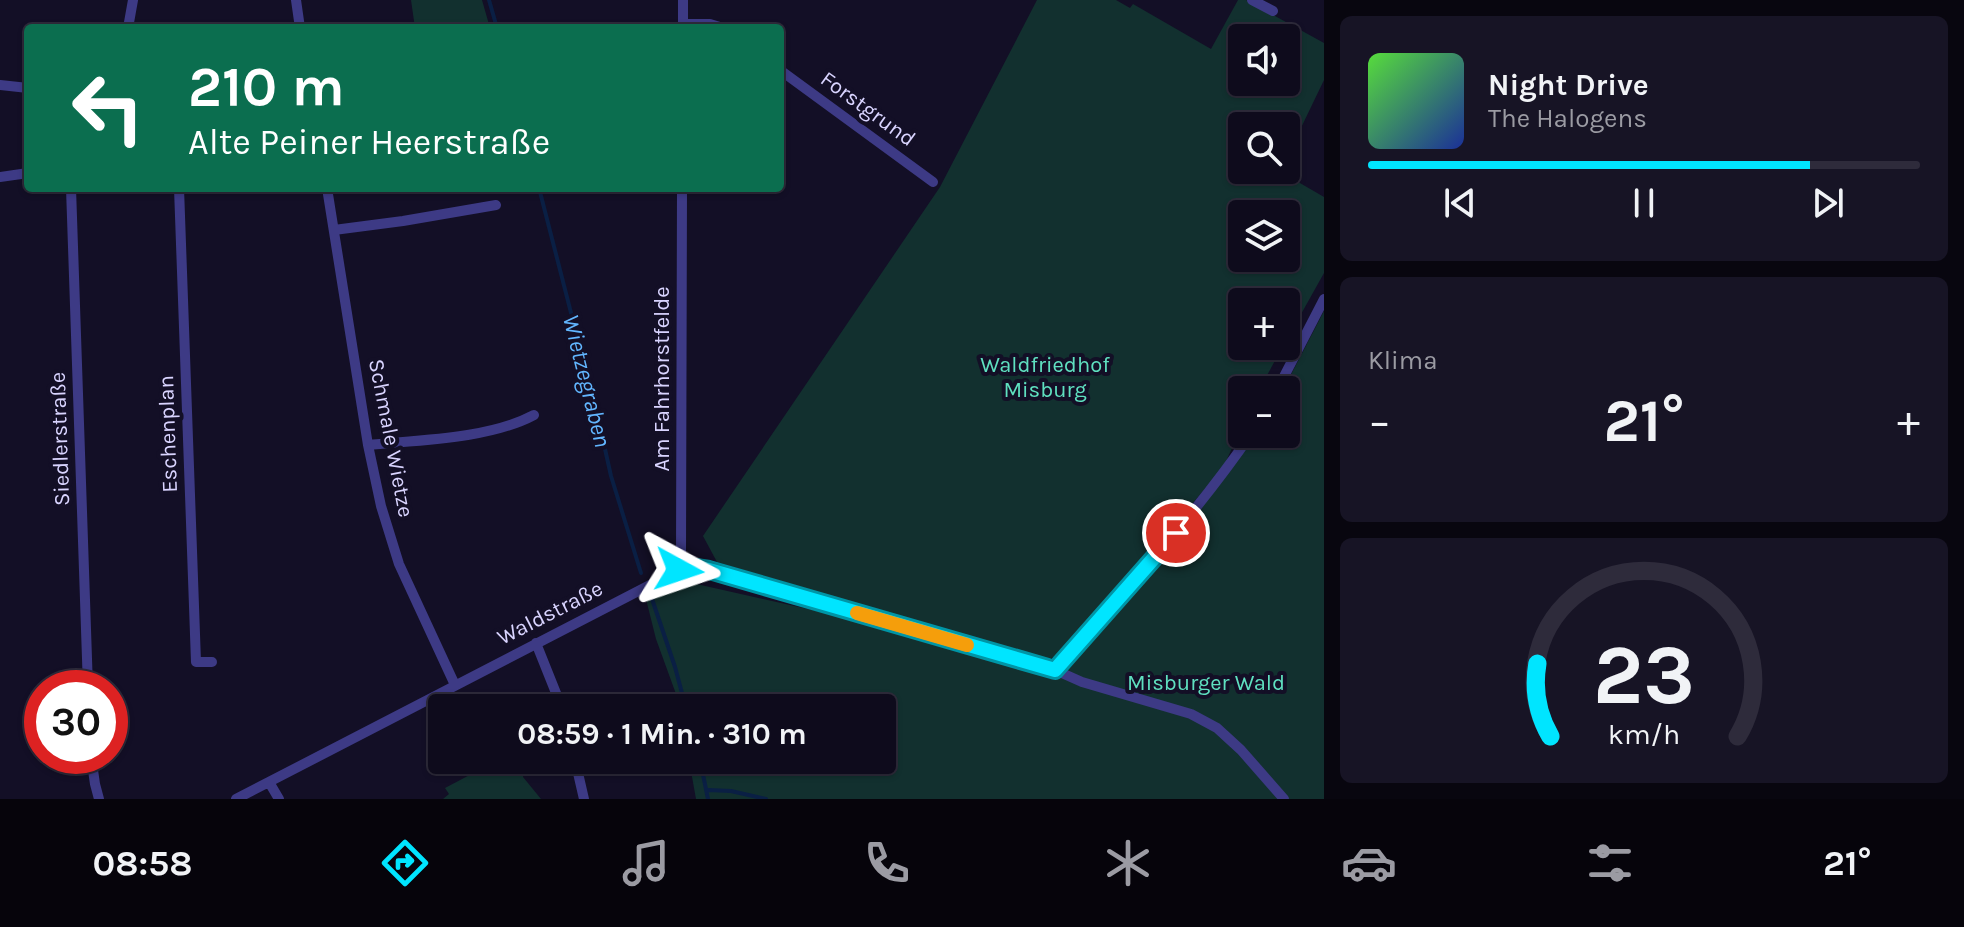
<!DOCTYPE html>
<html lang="de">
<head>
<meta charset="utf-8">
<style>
	:root { --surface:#0e0b1c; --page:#171425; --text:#f1f3f6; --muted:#9b9ba3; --line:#2e2b3b; --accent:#00e5ff }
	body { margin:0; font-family:Karla,sans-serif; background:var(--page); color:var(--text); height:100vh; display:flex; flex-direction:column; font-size:30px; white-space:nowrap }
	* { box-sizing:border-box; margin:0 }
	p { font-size:26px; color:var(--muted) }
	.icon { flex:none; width:44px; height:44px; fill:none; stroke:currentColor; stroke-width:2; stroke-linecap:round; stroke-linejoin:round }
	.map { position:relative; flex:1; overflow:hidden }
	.side { display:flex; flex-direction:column; gap:16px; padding:16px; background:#08060f; width:640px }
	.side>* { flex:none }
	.top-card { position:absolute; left:24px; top:24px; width:760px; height:168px; border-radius:8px; box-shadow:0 2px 6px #0004,0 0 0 2px var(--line); background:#0b6e4f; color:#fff; overflow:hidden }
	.controls { position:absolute; left:1228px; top:24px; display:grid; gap:16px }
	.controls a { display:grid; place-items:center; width:72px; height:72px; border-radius:8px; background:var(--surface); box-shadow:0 2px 6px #0004,0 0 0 2px var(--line); font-size:40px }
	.speed { position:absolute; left:24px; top:670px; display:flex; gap:16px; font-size:40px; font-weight:700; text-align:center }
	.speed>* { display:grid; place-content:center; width:104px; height:104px; border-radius:50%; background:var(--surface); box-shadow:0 2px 6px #0004,0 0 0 2px var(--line); line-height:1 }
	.speed .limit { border:12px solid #d22; background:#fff; color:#111 }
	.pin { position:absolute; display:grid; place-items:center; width:68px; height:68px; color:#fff; margin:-34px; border:4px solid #fff; border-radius:50%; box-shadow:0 2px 8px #0007 }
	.me { position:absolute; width:88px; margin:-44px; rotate:95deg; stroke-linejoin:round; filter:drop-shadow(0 0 6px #0008) }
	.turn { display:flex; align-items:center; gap:28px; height:168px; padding:0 32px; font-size:36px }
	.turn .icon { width:104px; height:104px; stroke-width:2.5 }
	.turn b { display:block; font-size:56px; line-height:68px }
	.big { font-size:60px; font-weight:700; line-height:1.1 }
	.side .card { flex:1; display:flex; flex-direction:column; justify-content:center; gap:12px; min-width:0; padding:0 28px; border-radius:12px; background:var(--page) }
	.side .dial { align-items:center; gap:0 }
	.dial svg { height:208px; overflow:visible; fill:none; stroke:var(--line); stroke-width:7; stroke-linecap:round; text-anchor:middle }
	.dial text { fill:var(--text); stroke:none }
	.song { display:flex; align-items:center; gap:24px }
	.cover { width:96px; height:96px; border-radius:12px; background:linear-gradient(135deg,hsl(110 70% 55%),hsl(230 70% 35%)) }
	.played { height:8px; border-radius:4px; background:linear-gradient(90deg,var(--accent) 80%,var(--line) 80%) }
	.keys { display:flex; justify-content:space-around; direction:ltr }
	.heat { display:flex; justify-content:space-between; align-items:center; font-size:44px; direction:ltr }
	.trip { position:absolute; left:428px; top:694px; width:468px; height:80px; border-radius:8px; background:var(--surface); box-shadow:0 2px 6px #0004,0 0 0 2px var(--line); font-weight:700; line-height:80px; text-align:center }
	.tabs { display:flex; height:128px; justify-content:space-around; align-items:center; background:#06040b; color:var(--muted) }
	.tabs .icon { width:56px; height:56px }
	.tabs .selected { color:var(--accent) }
	.tabs b { font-size:36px; color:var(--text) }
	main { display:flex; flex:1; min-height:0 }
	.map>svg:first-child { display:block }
	.green { fill:#12302f; fill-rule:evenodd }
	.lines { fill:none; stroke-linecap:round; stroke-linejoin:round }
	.stream { stroke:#0a1f44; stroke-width:4 }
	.minor { stroke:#3d3a85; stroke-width:10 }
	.route-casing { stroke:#0095a6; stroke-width:20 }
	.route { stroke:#00e5ff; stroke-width:14 }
	.slow { stroke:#f59e0b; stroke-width:14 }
	.labels { text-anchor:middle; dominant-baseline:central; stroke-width:8; stroke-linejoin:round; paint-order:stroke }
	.street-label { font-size:22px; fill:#d9d4ff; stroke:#130f26 }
	.park-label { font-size:22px; fill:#5fe0c0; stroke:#130f26 }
	.water-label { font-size:24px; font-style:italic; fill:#62b6ff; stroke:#130f26 }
</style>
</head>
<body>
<main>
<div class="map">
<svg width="1324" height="799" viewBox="0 0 1324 799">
	<rect width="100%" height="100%" fill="#130f26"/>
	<!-- green -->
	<path class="green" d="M411,0h71l8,28h-75z
		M1037,0h79l14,8 3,-4 78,45 27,-49h8l78,43v37l-38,79v-33h-44v44h39v2l43,25v76l-38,68v-39h-44v44h41l-24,44h-17v36l-19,42 -160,185 -16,7 -330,-98 -14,-26 237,-349zM1242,38h44v44h-44zM1242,214h44v44h-44z
		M1324,311v488h-628l-7,-39h193v-52h-203l-3,-14 -20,-55 -10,-40 46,-16 165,37 200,54 122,-138 76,-102h31v-44h-3z
		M498,760h25v17l18,22h-98l6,-5 -4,-6z"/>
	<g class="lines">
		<!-- stream -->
		<path class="stream" d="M489,0l8,28
			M539,188l60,234 12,54 30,97
			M651,596l24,71 11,41
			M700,760l8,39
			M708,790l23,1 35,8"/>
		<!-- minor -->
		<path class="minor" d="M296,0l4,28
			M1252,0l21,11
			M683,24h27l13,4
			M128,28l5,-28
			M683,28v-28
			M780,70l153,112
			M0,85l28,3
			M0,177l28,-4
			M71,188l17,500
			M179,188l17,474h16
			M327,188l41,257 13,61 18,58 56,121
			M334,230l69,-9 93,-16
			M1277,390l47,-91
			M368,445c51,-5 121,-6 166,-30
			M679,570l2,-16 1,-366
			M536,643l26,65
			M1055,670c67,-77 138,-151 196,-236
			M91,756l4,28 4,15
			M575,760l9,39
			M269,782l10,17
			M236,799l443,-229 17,-2 13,2 346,100 27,12 109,32 26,14 24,22 43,49"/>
	</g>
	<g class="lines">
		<defs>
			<path id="route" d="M679,570l17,-2 13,2 346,100 121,-137"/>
		</defs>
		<!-- route casing -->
		<use href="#route" class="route-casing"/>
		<!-- route -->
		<use href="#route" class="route"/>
		<!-- slow -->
		<path class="slow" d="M857,613l110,32"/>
	</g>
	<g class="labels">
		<!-- street labels -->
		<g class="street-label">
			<text transform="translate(868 109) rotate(36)">Forstgrund</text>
			<text transform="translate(662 379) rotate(-90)">Am Fahrhorstfelde</text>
			<text transform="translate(168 434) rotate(-92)">Eschenplan</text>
			<text transform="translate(391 438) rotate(79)">Schmale Wietze</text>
			<text transform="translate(60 439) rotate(-92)">Siedlerstraße</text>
			<text transform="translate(550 613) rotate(-27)">Waldstraße</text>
		</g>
		<!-- park labels -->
		<g class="park-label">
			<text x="1045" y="365">Waldfriedhof<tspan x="1045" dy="25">Misburg</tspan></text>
			<text x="1206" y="683">Misburger Wald</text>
		</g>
		<!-- water labels -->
		<g class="water-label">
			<text transform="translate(587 381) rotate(76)">Wietzegraben</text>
		</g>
	</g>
</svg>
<div class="controls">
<a><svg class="icon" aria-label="sound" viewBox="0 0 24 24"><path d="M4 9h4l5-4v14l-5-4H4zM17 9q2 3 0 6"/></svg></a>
<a><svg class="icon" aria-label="search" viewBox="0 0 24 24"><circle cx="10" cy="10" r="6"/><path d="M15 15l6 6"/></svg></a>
<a><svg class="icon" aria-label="layers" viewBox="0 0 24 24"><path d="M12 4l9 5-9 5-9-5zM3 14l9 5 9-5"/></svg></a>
<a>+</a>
<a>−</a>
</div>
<div class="speed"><div class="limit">30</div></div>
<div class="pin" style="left:1176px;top:533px;background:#d93025"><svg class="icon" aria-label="arrive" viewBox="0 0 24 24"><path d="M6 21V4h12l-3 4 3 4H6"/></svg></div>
<svg class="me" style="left:679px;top:570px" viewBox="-20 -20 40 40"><path d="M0-17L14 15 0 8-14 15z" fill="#00e5ff" stroke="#fff" stroke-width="4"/></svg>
<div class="trip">08:59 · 1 Min. · 310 m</div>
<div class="top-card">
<div class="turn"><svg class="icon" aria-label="left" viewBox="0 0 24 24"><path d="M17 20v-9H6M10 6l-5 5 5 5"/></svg><div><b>210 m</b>Alte Peiner Heerstraße</div></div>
</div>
</div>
<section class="side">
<div class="card">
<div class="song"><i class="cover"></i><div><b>Night Drive</b><p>The Halogens</p></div></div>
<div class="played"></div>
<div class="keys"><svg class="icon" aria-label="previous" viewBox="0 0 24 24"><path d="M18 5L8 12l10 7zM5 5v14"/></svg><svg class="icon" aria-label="pause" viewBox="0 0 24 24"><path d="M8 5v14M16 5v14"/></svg><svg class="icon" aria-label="next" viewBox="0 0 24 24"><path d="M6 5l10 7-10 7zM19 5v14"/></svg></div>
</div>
<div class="card"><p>Klima</p>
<div class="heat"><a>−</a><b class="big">21°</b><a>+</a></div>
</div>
<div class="card dial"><svg viewBox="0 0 100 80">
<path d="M14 69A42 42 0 1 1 86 69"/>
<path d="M14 69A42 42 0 0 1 9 41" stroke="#00e5ff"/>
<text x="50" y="56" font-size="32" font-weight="700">23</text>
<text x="50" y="72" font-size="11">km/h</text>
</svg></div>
</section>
</main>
<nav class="tabs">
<b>08:58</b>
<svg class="icon selected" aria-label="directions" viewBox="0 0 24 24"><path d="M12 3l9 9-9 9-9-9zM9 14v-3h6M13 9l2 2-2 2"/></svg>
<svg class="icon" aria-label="music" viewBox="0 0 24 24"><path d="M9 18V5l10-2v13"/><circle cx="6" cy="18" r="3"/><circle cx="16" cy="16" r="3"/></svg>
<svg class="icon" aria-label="phone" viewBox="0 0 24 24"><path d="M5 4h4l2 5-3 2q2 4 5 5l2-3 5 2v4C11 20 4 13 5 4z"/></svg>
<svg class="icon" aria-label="climate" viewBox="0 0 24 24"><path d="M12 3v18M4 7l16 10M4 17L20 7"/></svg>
<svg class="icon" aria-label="car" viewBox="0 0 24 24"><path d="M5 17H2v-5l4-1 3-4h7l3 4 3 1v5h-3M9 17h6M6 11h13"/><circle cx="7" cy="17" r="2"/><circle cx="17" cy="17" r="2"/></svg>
<svg class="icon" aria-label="filters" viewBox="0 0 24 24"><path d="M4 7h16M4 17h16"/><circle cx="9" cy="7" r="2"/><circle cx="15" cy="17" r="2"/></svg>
<b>21°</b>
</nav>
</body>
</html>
